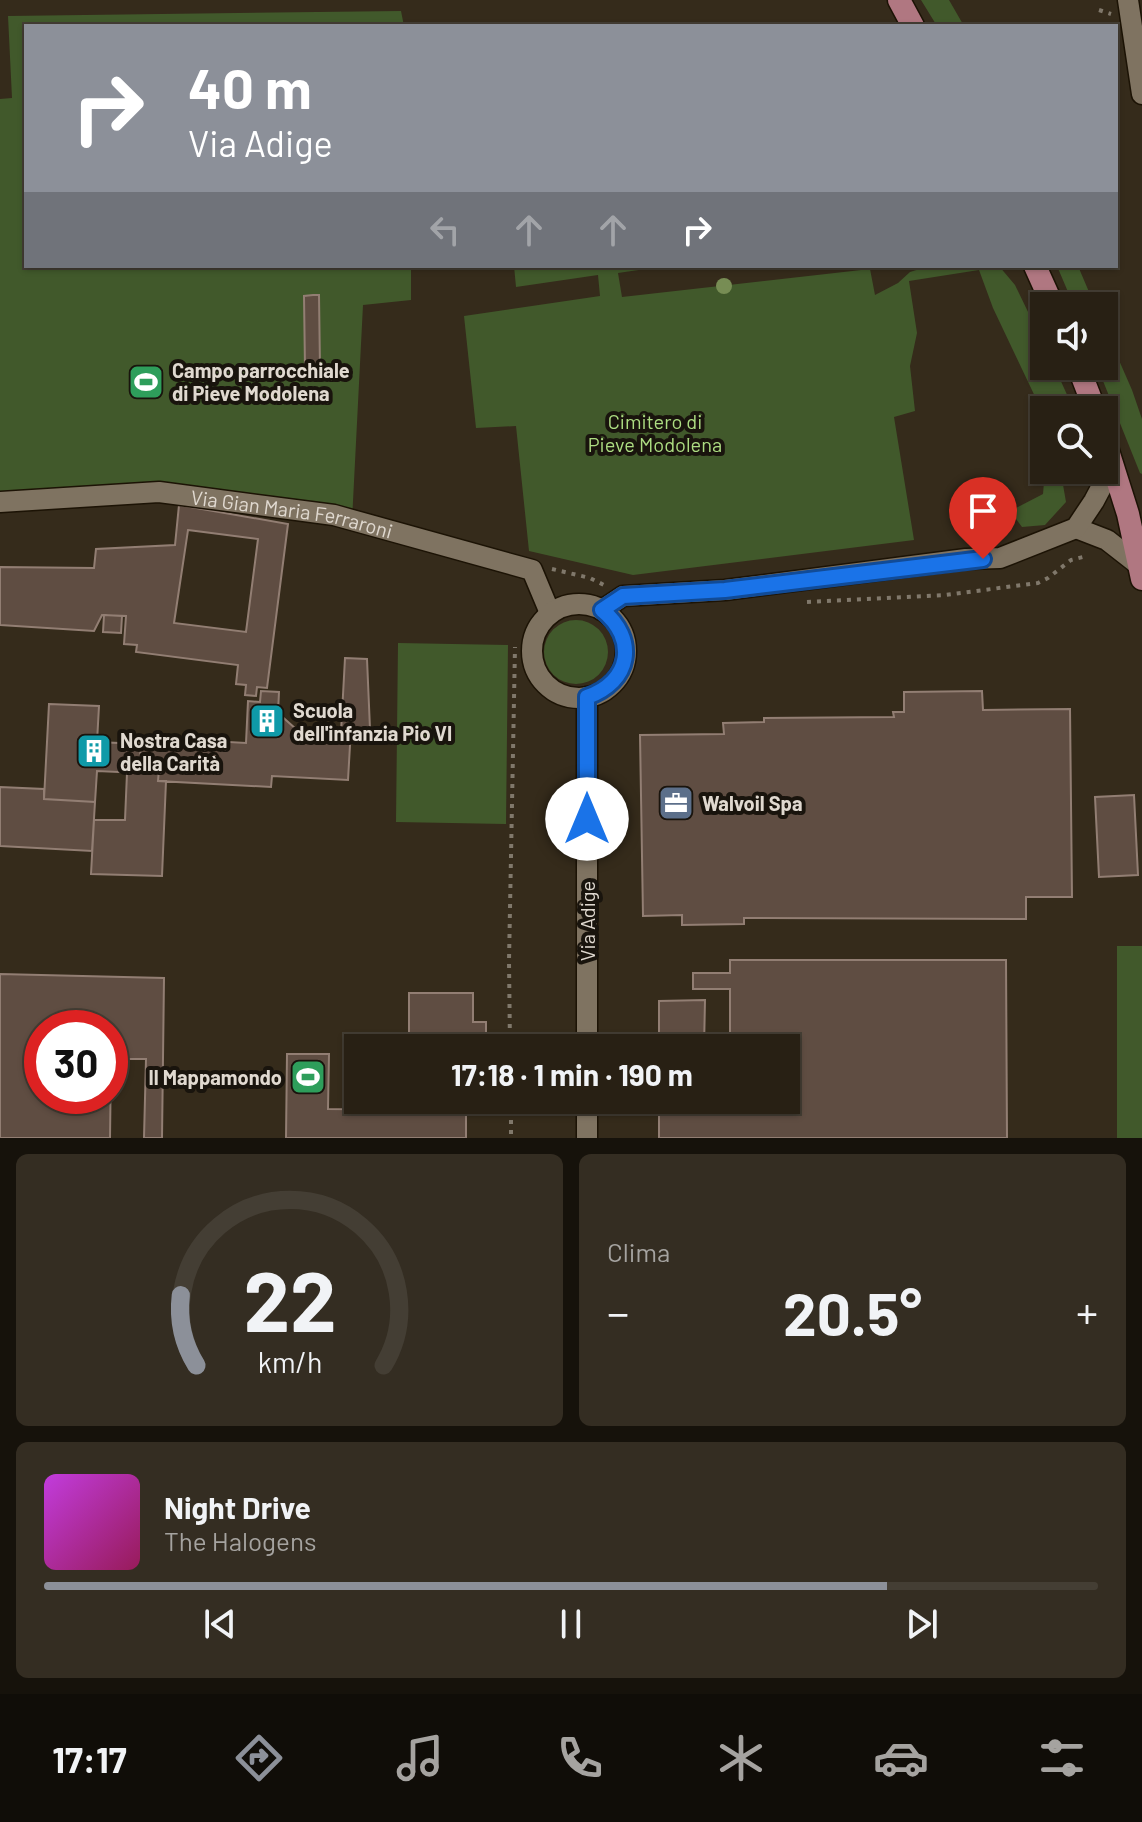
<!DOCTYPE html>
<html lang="it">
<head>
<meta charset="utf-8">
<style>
	:root { --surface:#282014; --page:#342d22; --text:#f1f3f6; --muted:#a5a3a0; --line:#443e34; --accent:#8c9099 }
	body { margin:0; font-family:Barlow,sans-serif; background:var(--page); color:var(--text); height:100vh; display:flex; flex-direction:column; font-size:30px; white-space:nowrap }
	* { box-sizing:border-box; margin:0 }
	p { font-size:26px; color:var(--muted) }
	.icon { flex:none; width:44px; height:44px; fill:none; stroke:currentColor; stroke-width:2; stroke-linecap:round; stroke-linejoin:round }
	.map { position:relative; height:1138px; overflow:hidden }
	.side { display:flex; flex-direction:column; gap:16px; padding:16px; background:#16120b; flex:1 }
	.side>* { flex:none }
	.top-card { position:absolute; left:24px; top:24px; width:1094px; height:244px; border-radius:0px; box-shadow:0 2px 6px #0004,0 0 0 2px var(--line); background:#8c9099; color:#fff; overflow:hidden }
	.buttons { position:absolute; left:1030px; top:292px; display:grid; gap:16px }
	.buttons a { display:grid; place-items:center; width:88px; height:88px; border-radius:0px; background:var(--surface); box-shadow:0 2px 6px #0004,0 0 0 2px var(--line); font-size:40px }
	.speed { position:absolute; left:24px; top:1010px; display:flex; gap:16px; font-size:40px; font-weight:700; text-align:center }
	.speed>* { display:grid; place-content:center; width:104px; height:104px; border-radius:50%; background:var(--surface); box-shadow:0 2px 6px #0004,0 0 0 2px var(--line); line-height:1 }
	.speed .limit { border:12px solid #d22; background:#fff; color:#111 }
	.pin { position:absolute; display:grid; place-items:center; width:68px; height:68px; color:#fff; margin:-82px -34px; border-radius:50% 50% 50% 0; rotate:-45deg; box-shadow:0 0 8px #0007 }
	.pin .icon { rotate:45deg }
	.me { position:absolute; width:88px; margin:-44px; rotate:0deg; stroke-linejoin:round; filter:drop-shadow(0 0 6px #0008) }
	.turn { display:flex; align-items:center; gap:28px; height:168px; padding:0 32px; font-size:36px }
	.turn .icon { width:104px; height:104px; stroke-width:2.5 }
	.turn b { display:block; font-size:56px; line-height:68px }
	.lanes { display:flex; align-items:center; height:76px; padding:0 32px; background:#0003; justify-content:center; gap:40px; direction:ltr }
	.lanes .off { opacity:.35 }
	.big { font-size:60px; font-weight:700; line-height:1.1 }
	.side .tile { flex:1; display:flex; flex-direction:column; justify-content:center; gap:12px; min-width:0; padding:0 28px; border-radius:12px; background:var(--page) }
	.side .dial { align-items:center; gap:0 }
	.dial svg { height:208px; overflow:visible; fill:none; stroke:var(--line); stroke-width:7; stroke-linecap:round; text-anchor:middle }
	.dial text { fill:var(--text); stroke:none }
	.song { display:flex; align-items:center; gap:24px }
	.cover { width:96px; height:96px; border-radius:12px; background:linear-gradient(135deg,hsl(290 70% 55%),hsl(330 70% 35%)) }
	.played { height:8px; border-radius:4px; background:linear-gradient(90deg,var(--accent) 80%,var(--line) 80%) }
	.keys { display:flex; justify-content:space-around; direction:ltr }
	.heat { display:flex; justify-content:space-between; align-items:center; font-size:44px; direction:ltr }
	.side .tiles { flex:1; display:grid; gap:16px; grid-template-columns:1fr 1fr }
	.tile:last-child { grid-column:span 2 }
	.trip { position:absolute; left:344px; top:1034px; width:456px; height:80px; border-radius:0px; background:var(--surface); box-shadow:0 2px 6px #0004,0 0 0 2px var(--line); font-weight:700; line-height:80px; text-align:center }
	.dock { display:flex; height:128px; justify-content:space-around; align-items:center; background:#100d08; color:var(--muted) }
	.dock .icon { width:56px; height:56px }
	.dock .active { color:var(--accent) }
	.dock b { font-size:36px; color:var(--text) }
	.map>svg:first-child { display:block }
	.green { fill:#41592b }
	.building { fill:#5f4d42; stroke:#927e73; stroke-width:2; fill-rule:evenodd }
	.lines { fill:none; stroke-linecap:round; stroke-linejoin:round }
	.minor-casing { stroke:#1c1305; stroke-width:23 }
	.primary-casing { stroke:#1c1305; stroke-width:25 }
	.path { stroke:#80786b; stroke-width:4; stroke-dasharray:4 6; stroke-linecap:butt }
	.minor { stroke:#7f7361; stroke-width:20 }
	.primary { stroke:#b07781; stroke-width:22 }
	.tree { fill:#778d54 }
	.route-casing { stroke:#114b97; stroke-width:20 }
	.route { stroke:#1a73e8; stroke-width:14 }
	.labels { text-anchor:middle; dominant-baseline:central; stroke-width:8; stroke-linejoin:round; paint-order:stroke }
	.poi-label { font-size:20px; font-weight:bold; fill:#e0d9d0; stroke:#19140d; text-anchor:start }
	.park-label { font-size:20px; fill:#addd82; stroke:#19140d }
	.street-label { font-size:20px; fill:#e0d9d0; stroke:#19140d }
</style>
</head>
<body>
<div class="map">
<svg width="1142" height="1138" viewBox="0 0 1142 1138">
	<rect width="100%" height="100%" fill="#352b1b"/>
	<!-- green -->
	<path class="green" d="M921,0h28l15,26h-27z
		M401,11l3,15h-378v240h385v34l-48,5 -11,216 -193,-29 -159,10v-403l12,-1 -4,-82z
		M514,266h152l-48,7 4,24 248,-28 5,26 23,-12 12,-11 19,-6h70l16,19 29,60v21h10l20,44h-30v30l-4,-33 -47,-99 -14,-38 -70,11 8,52 -7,33 5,45 -21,6 20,123 -281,35 -104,-24 -13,-125 -40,2 -12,-112 136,-20 -2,-21 -82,12z
		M1057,266h21l17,40h-21z
		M1104,326l28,64 10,29v55l-2,-1 -43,-107h7z
		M1045,470h27l-10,9 4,23 -21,23 -23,2 -12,-16 33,-17z
		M544 652a32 32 0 1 1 64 0a32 32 0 1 1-64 0Z
		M398,643l110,2 -2,179 -110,-2z
		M1117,946h25v192h-25z"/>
	<!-- building -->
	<path class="building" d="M313,295h6l1,73h-15l-1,-72z
		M179,505l109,19 -21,164 -10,-1 -1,9 -11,-1 1,-10 -10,-1 2,-19 -102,-13 1,-7 -13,-1 2,-28 -24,-1 -8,16 -94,-6v-58l94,1 2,-19 79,-4zM188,530l70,9 -12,93 -72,-9z
		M104,615l18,1 -1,17 -18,-1z
		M345,658l22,1 3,70 -19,-1 -3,52 -76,-4 -1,11 -113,-6 2,-23 -20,-1 1,-13 16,1v-7l89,5 2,-42 12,1 1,-11 18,1 -1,21 18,16 45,3z
		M982,691l1,19 87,-1 2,188h-46v22l-282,-1v6l-62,1v-10l-39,1 -3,-181 84,-1 -1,-11 41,-1v-4l130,-1 -1,-5h11v-20z
		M49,704l50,2 -2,36 44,2 -1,29 -43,-2 -2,31 -51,-3z
		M140,757l20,1 -2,23h8l-4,95 -71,-2 3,-54h31l2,-47h13z
		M0,787l44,2v10l51,3 -3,49 -92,-5z
		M1134,795l4,80 -39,2 -4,-80z
		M730,960h276l1,178h-348v-38h127v-52h-56v-59h-37v-16h37z
		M0,974l164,4 -2,160h-18l2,-79h-35l-1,79h-110zM42,1028h68v68h-68z
		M409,993h64v29h13v11h-14v15h-63z
		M705,1000l-1,48h-45v-47z
		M287,1054h42l-1,55 99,1v-10h12v9l27,1v28h-180z"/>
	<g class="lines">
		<defs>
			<g id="minor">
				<path d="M1128,0l14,94"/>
				<path id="s1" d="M0,502l159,-10 175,23 198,55 18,43"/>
				<path d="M1076,528l31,12 32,25"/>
				<circle cx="579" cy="651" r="47"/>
				<path d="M602,610l21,-14 102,-6 241,-31 34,-1 76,-30 18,-27 19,-36"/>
				<path d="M587,697v351"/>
				<path d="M587,1100v38"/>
			</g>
			<path id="primary" d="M899,0l14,26
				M1035,266l18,40
				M1078,366l17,44
				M1104,438l24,76 14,65"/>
		</defs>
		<!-- minor casing -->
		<use href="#minor" class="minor-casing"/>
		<!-- primary casing -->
		<use href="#primary" class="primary-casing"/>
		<!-- path -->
		<path class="path" d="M1099,10l12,4
			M552,569l38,9 14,7
			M807,602l138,-7 93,-12 10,-5 23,-18 16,-4
			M510,1048l-1,-87 6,-314
			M511,1100v38"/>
		<!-- minor -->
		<use href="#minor" class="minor"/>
		<!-- primary -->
		<use href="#primary" class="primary"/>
	</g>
	<!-- trees -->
	<circle class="tree" cx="724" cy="286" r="8"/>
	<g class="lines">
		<defs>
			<path id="route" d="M587,819v-122c44,-15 51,-58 15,-87l21,-14 102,-6 258,-31"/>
		</defs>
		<!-- route casing -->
		<use href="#route" class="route-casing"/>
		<!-- route -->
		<use href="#route" class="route"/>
	</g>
	<!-- icons -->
	<defs>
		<symbol id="stadium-square" viewBox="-11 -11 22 22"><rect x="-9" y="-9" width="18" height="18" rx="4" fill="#2e9e5b" stroke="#19140d"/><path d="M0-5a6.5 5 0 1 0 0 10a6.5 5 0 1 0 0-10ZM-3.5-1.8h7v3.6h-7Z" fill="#fff"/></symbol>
		<symbol id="building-square" viewBox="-11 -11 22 22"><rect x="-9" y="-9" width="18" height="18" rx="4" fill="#0f9aa8" stroke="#19140d"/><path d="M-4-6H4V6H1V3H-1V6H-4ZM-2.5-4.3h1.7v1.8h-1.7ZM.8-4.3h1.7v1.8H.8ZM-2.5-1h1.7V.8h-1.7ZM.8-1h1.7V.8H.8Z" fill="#fff"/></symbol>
		<symbol id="office-square" viewBox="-11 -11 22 22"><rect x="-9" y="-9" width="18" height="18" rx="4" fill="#5c6f8a" stroke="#19140d"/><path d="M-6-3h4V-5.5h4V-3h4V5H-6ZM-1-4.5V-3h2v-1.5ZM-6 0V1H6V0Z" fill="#fff"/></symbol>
	</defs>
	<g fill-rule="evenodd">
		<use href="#stadium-square" x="126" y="362" width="40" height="40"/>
		<use href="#building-square" x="247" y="701" width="40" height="40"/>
		<use href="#building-square" x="74" y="731" width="40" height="40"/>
		<use href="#office-square" x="656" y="783" width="40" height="40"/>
		<use href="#stadium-square" x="288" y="1057" width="40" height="40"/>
	</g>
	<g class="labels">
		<!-- poi labels -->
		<g class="poi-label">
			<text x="172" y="370">Campo parrocchiale<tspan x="172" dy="23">di Pieve Modolena</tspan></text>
			<text x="293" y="710">Scuola<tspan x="293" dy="23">dell'infanzia Pio VI</tspan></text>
			<text x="120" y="740">Nostra Casa<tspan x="120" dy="23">della Carità</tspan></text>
			<text x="702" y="803">Walvoil Spa</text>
			<text x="282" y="1077" text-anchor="end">Il Mappamondo</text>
		</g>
		<!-- park labels -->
		<g class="park-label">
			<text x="655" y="421">Cimitero di<tspan x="655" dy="23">Pieve Modolena</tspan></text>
		</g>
		<!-- street labels -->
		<g class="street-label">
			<text stroke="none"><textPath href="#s1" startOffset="294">Via Gian Maria Ferraroni</textPath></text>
			<text transform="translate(587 921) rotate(-90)">Via Adige</text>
		</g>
	</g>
</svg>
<div class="buttons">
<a><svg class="icon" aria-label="sound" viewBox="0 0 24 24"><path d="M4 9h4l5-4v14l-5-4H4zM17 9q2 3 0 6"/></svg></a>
<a><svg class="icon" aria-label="search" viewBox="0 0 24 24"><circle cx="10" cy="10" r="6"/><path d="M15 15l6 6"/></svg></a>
</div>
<div class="speed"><div class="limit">30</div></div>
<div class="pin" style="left:983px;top:559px;background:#d93025"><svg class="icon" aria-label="arrive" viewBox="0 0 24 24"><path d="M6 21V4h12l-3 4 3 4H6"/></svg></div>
<svg class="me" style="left:587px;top:819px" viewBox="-20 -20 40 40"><circle r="19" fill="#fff"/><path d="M0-13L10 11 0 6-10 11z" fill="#1a73e8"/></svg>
<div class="trip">17:18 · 1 min · 190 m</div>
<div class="top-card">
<div class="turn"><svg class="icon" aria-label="right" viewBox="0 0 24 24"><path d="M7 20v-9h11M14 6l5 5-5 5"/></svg><div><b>40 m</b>Via Adige</div></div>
<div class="lanes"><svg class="icon off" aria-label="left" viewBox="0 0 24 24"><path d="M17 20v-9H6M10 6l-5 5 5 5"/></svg><svg class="icon off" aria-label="ahead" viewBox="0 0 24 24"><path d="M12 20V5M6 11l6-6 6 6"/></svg><svg class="icon off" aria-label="ahead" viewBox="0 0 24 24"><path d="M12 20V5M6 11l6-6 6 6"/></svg><svg class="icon" aria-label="right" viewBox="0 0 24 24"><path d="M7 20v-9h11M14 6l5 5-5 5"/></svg></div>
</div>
</div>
<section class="side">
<div class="tiles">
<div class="tile dial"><svg viewBox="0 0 100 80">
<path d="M14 69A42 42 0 1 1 86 69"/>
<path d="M14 69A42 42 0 0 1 8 42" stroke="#8c9099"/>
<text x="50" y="56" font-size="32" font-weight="700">22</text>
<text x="50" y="72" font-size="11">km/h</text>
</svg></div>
<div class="tile"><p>Clima</p>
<div class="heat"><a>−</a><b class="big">20.5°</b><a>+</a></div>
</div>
<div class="tile">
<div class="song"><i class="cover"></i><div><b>Night Drive</b><p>The Halogens</p></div></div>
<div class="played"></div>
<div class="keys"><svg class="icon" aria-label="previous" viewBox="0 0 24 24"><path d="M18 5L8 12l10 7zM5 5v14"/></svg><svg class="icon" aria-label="pause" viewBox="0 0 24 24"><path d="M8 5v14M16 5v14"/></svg><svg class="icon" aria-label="next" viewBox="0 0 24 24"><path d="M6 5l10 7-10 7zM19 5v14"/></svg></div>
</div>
</div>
</section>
<nav class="dock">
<b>17:17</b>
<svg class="icon active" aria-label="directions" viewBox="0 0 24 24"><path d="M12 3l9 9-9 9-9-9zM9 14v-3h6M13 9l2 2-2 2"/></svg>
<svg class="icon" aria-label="music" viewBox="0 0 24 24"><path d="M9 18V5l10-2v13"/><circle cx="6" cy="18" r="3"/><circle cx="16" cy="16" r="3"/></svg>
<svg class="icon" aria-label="phone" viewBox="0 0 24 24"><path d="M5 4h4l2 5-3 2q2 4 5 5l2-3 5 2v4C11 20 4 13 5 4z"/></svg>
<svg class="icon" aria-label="climate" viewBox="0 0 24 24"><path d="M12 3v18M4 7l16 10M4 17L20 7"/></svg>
<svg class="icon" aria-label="car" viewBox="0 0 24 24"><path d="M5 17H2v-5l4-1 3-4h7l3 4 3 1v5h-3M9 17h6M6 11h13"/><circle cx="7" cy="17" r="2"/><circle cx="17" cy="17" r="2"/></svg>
<svg class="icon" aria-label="filters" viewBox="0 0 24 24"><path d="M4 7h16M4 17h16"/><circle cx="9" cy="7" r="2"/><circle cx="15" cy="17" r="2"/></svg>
</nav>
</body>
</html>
